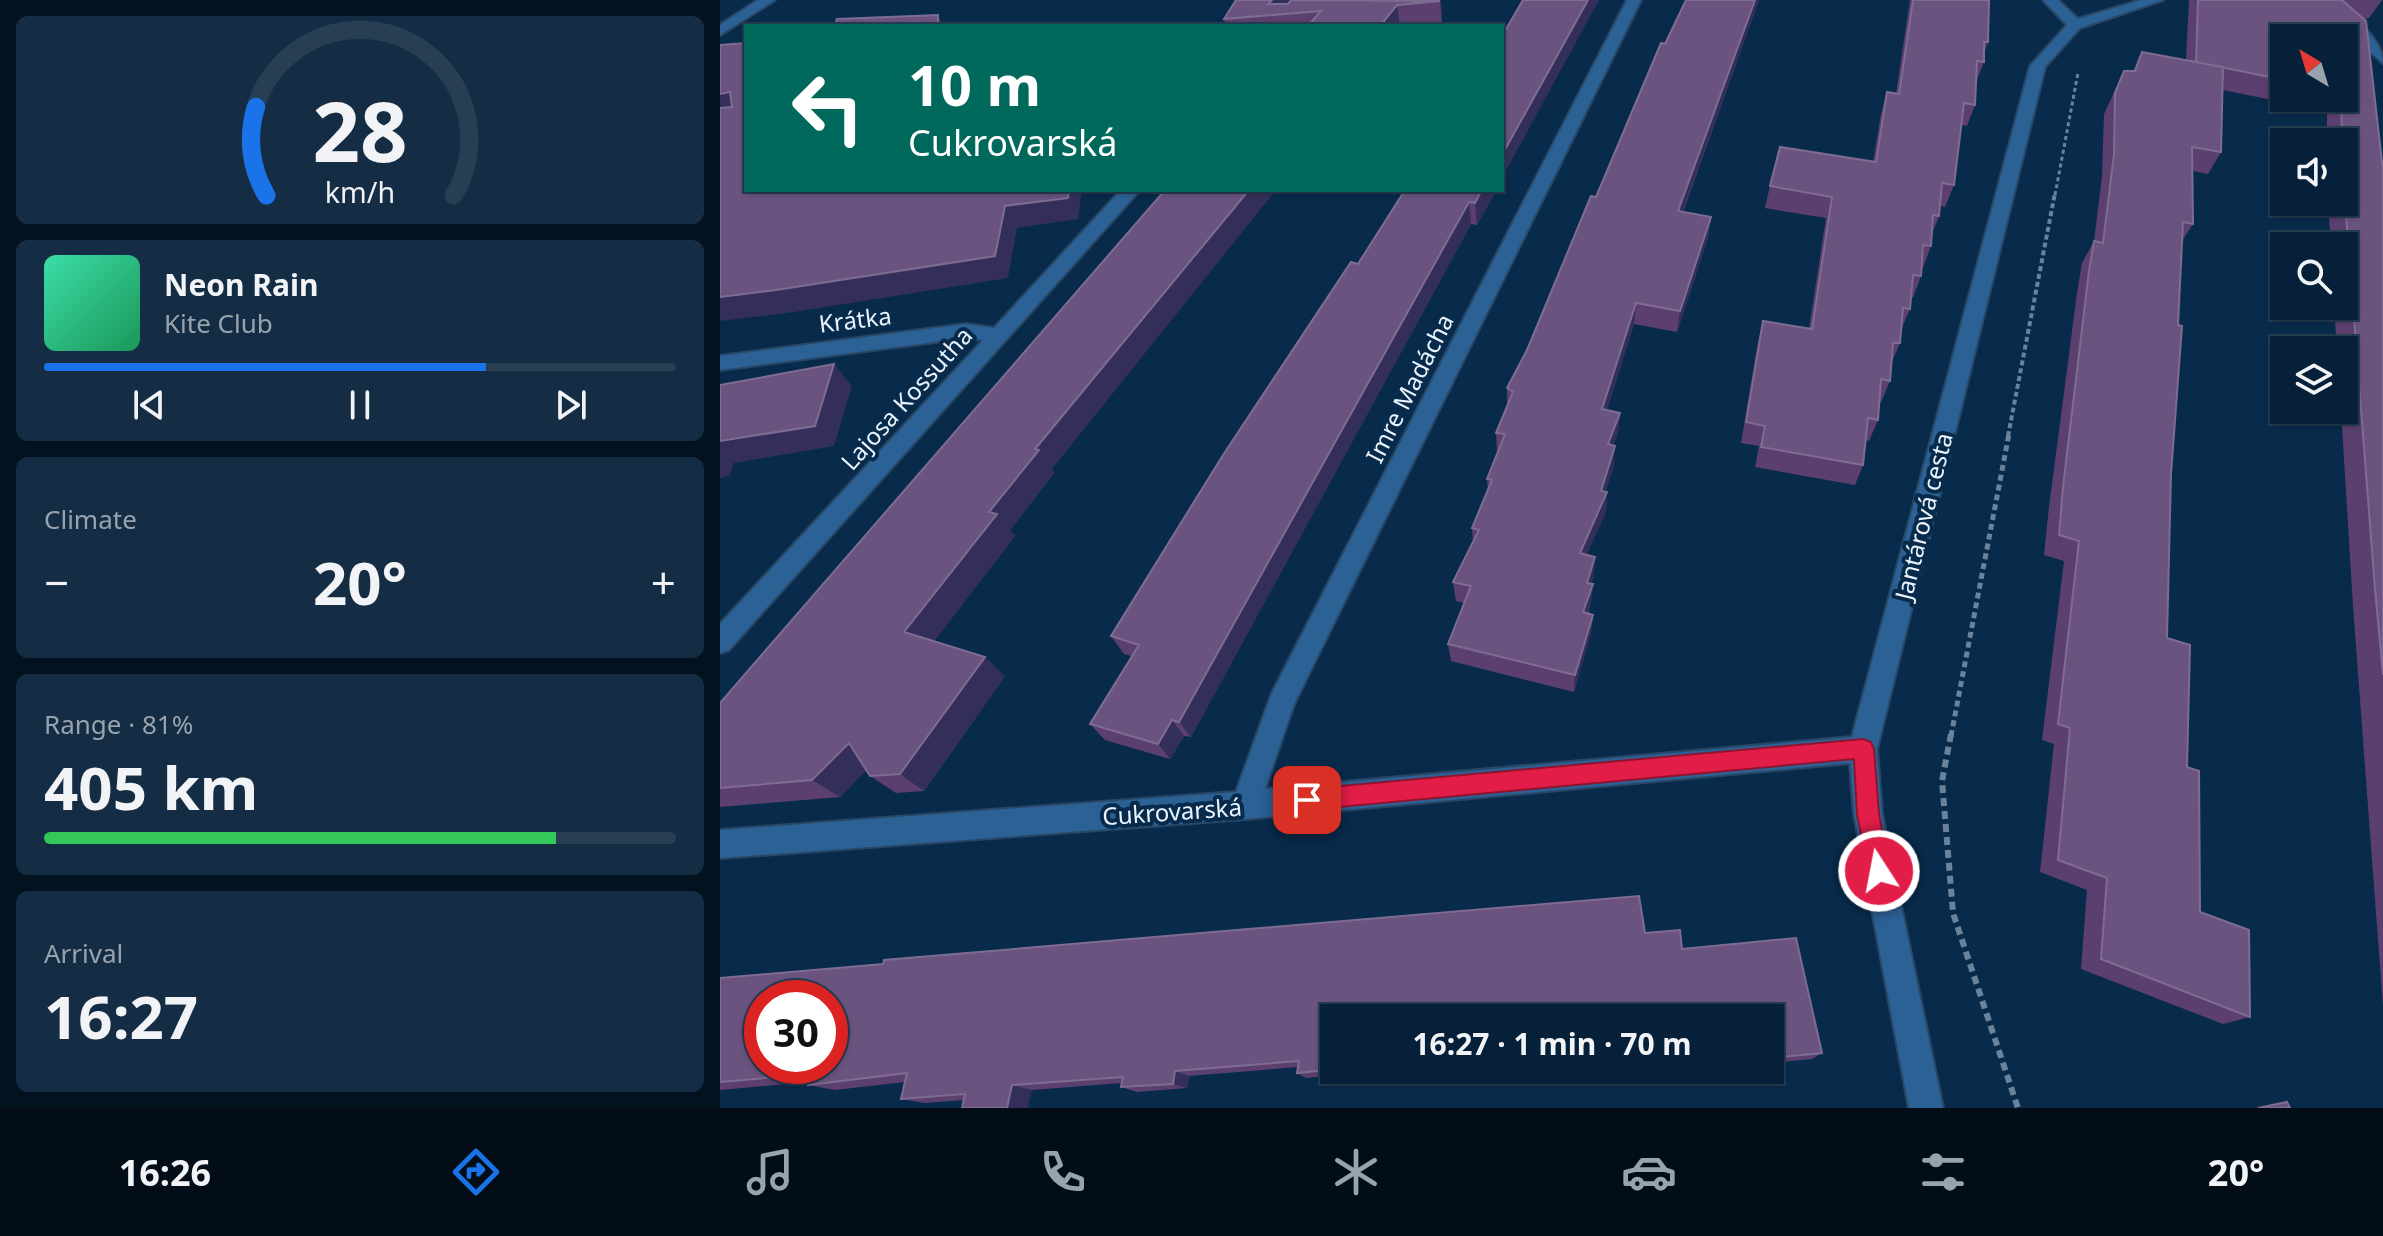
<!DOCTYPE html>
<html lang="en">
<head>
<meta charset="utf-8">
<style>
	:root { --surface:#062039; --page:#142d44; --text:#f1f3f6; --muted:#98a3ae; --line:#273e53; --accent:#1a73e8 }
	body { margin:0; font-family:"Noto Sans",sans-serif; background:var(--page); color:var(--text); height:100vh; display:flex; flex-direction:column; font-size:30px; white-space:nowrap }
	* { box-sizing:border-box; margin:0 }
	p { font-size:26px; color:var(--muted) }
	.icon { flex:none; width:44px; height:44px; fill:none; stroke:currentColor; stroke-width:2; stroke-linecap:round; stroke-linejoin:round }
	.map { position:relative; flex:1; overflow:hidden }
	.side { display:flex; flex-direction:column; gap:16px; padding:16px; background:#03121f; width:720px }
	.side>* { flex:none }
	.guide { position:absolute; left:24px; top:24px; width:760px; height:168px; border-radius:0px; box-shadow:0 2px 6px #0004,0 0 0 2px var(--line); background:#00695c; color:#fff; overflow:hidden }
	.needle { width:52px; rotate:322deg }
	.buttons { position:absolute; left:1550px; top:24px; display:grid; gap:16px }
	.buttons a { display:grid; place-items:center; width:88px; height:88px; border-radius:0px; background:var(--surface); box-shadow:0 2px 6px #0004,0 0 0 2px var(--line); font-size:40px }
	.speed { position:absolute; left:24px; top:980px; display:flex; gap:16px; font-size:40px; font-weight:700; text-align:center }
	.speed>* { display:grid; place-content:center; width:104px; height:104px; border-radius:50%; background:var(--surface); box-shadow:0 2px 6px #0004,0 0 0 2px var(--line); line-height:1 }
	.speed .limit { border:12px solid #d22; background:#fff; color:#111 }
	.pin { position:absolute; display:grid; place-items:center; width:68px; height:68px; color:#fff; margin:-34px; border-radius:16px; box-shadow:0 4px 12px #0006 }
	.me { position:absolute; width:88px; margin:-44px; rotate:349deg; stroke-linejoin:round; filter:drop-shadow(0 0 6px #0008) }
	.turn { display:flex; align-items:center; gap:28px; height:168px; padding:0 32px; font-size:36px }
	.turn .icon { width:104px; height:104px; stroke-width:2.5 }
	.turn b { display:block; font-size:56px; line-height:68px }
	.big { font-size:60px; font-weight:700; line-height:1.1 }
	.side .card { flex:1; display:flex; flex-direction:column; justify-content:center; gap:12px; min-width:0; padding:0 28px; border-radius:12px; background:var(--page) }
	.side .dial { align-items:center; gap:0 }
	.dial svg { height:208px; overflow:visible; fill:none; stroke:var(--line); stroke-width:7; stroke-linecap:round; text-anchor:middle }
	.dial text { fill:var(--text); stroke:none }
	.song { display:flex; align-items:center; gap:24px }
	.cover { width:96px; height:96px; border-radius:12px; background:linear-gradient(135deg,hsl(160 70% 55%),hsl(150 70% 35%)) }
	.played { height:8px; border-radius:4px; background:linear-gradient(90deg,var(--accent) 70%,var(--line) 70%) }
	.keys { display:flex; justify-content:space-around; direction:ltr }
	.heat { display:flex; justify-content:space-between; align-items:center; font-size:44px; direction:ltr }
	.charge { height:12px; border-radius:6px; background:linear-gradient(90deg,#34c759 81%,var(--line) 0) }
	.trip { position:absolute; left:600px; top:1004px; width:464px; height:80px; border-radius:0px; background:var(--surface); box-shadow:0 2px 6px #0004,0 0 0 2px var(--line); font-weight:700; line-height:80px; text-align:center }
	.tabs { display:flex; height:128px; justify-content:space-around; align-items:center; background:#020d17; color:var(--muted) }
	.tabs .icon { width:56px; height:56px }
	.tabs .active { color:var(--accent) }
	.tabs b { font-size:36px; color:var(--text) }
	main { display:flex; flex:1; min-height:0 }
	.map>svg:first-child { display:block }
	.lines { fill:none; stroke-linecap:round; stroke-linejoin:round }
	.street-casing { stroke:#284765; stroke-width:4 }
	.path-far3 { stroke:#6b839a; stroke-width:3; stroke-dasharray:4 3; stroke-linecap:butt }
	.path-far2 { stroke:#6b839a; stroke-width:4; stroke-dasharray:5 3; stroke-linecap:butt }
	.path-far1 { stroke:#6b839a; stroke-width:5; stroke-dasharray:6 4; stroke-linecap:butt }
	.path { stroke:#6b839a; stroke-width:6; stroke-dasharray:8 5; stroke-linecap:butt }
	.street { fill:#2c6195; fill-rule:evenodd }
	.wall { fill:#5b406f; fill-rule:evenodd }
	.shaded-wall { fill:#332f5a }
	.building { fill:#6a537e; stroke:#7e6c92; stroke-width:2; fill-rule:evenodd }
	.route { fill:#e11d48; stroke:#92132f; stroke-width:2 }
	.labels { text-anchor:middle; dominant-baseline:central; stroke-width:8; stroke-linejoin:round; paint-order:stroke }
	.street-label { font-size:24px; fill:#eaf4fe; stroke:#082b4c }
</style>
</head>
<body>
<main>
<section class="side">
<div class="card dial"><svg viewBox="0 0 100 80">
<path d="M14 69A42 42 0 1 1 86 69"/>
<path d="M14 69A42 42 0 0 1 10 35" stroke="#1a73e8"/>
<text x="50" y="56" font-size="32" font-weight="700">28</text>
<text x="50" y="72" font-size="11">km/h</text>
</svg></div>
<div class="card">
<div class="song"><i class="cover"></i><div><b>Neon Rain</b><p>Kite Club</p></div></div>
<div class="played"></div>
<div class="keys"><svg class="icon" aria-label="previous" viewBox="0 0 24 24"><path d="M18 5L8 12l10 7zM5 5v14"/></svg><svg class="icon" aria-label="pause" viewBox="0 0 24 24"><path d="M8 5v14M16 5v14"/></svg><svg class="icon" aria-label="next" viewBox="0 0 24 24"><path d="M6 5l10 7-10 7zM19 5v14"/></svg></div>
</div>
<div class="card"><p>Climate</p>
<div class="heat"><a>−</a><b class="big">20°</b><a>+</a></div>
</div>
<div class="card"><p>Range · 81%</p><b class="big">405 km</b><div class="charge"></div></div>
<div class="card"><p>Arrival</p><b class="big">16:27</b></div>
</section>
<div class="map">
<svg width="1663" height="1108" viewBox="0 0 1663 1108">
	<rect width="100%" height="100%" fill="#082b4c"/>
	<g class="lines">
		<defs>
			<path id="street" d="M38,0h17l-55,35v-10z
				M907,0h14l-347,704 -29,85 587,-52 178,-671 37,-41 -24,-25h15l20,19 63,-19h22l-83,28 -35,39 -168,682 5,65 61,294h-34l-55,-294 -4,-51 -604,56 -526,39v-28l516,-38 36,-99z
				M1592,0c26,0 71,35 71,63z
				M401,190h19l-411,460 -9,3v-29l263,-284 -17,-2 -246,32v-14l246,-32 28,4z"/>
		</defs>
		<!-- street casing -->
		<use href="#street" class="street-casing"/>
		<!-- path-far3 -->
		<path class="path-far3" d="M1335,195l23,-122"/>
		<!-- path-far2 -->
		<path class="path-far2" d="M1288,436l47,-243"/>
		<!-- path-far1 -->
		<path class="path-far1" d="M1231,736l58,-302"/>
		<!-- path -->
		<path class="path" d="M1231,734l-9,47 11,132 65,195"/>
		<!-- street -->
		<use href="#street" class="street"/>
	</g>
	<!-- wall -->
	<path class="wall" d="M721,0l1,25 -16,1h-200l-2,-7z
		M1039,0l-76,212 28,5 -3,21 -31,94 -43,-8 -27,86 13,3 -2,20 -5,13 1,20 -9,26h2l-1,20 -20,43 8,21 -3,8h2l-2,18 -3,12 5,1 -2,18 -17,59 -123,-31 -3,-17 16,-41 -8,-2 -3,-19 20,-40 -1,-14 16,-38 -1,-11 10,-27 -1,-19 11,-28v-17l20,-38 138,-306z
		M1190,0h79l-1,42 -4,12v8l-8,20 -1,23 -8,21 -6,-1 -7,60 -9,22 -5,-1 -1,10 -7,18 -1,12 -8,22h-1l-1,8 -8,22 -2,-1 -1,12 -9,21 -1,13 -9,21 -1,17 -9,21 -2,-1 -1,19 -9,21 -3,-1 -3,25 -8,20 -100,-18 4,-21 -18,-3 17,-101 5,-21 46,8 17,-111 -61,-10 5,-22 103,-24 8,-48 6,-22 9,2z
		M1469,0h193l-13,18 -5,1 19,152v835l-30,-400 -12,-196h3v-60h-7l-3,-44h10v-60h-13l-3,-44h16v-60h-17v-31l-104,-21 -2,62 -13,22 -15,-3v53l-11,17 -11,233 -4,164 20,129 13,145 50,105 -27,7 -142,-55 6,-79 -47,-18 14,-128 -12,-4 22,-179 -20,-6 5,-48 28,-214 5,-30 12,-22 8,-65 2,-62 20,-43h9l9,-19 44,8zM1564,38h60v60h-60z
		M685,190h91l-19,35 -6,-1 -280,513 -7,-1 -14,23 -65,-19 -15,-16 42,-68 -8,-2 -13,-18 247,-372z
		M332,469l2,4 -44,57 5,6 -81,105 71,35 -81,115 -28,2 -26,-17 -4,-6 -26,27 -120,10v-104z
		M925,933l37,16 140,104 -10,6 -42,4v-45h-436v52h13v4l-41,4 -9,-5 1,-6 -109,9 -2,12 -50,4 -16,-5 1,-4 -90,7 -68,10 -39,3 -24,-4 4,-17 -70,8 -27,-5 1,-3 -89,8v-112z"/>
	<!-- shaded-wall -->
	<path class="shaded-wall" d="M552,0h23l-10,14 -17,-10z
		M720,0h1l1,25 -2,-24z
		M868,0h11l-97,178v-23z
		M1035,0h4l-84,232 3,-21z
		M677,5l3,21h-20z
		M218,15l6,11h-6z
		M10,92l16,21 -26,5v-24z
		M349,190h13l-4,29 -61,9 -9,50 -214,34 -74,9v-24l285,-91z
		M529,190h27l-224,279 2,4 -44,57 5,6 -89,116 -22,-20 131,-183z
		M762,190h14l-19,35 -2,-22z
		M749,202l2,22 -280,513 -12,-15z
		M991,217l-3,21 -31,94 3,-21z
		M916,303l-2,21 -33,105 1,-20z
		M114,364l18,22 -18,60 -100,17 -5,13 -9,2v-37z
		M900,413l-2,20 -11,31 1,-20z
		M895,446l-1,20 -13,39 6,-13 -1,20 -27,60 1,-19z
		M875,557l-1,19 -8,25 1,-18z
		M873,584l-2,18 -9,28 1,-18z
		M873,615l-2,18 -17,59 1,-17z
		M265,657l20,19 -81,115 -24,-17z
		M452,720l12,16 -14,23 -12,-15z
		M129,743l25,18 -34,36 -28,-17z
		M455,1071l14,5 -2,12 -14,-4z
		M292,1085l20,5 -4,18h-21z"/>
	<!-- building -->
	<path class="building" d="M516,0h36l-4,4h20l3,-4 149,1 -43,4 -17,21h-72l13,-15 -97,8z
		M803,0h65l-86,155v-119z
		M966,0h69l-77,211 33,6 -31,94 -44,-8 -34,106 18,4 -12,31 7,2 -14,45 6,1 -27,61 15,4 -8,26 6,1 -10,28 10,3 -18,60 -127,-31 23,-58 -18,-4 26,-52 -7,-2 20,-48 -5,-1 18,-45 -9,-1 17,-41 -6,-4 20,-38 64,-154 5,1 65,-154 4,1z
		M1193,0h76l-1,42h-4v20l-7,-1 -2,44 -11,-2 -10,82 -12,-2 -3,33 -6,-1 -2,31 -8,-1 -2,31 -8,-1 -3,34 -7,-1 -3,35h-7l-3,38 -9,-2 -3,41 -10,-2 -5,47 -102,-18 4,-21 -19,-4 17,-101 49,8 20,-132 -62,-11 10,-39 96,15 11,-70 12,2z
		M1478,0h144l24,21 17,150v504l-8,-86 -31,-400v-47h-2l-1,-44h3v-60h-60v42l-88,-18z
		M218,15v11h-130l27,-2 2,-5z
		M26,43v147h323l-1,8 -63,8 -10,50 -219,34 -56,7v-189l12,-1 -2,-15 -10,2v-49z
		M1422,52l81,15 -2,85 -29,-5 1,77 -10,-2 -5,103 4,1 -11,148 -4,164 23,7 -3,122 12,4 1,141 49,18 1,87 -149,-58 6,-81 -49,-18 12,-132 -12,-4 21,-183 -20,-6 4,-48 26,-216 5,-30 9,2 11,-89 1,-61 9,-22h11z
		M445,190h84l-214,259 4,1 -50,62 8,2 -93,118 81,25 -85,117 -30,2 -21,-33 -37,37 -92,8v-85z
		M685,190h77l-7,13 -6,-1 -290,520 -7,-2 -14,24 -68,-20 49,-79 -28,-9 112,-181 128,-193 7,2z
		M114,364l-19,62 -95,15v-56z
		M919,896l6,37 35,-3 2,19 114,-11 26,115 -52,5v-40h-436v51l-37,4 2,-12 -124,10 -2,13 -52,3 2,-10 -111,8 -5,23h-45l3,-14 -64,5 6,-26 -99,12 4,-11 -92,8v-104l163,-14 1,-4zM42,998h68v68h-68z
		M1567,1102l3,6h-32z"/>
	<!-- route -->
	<path class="route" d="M1143,739l8,3 3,7 5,65 11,57 -3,8 -8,3 -8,-3 -3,-8 -11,-57 -3,-55 -547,51 -7,-3 -3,-7 3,-8 7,-3z"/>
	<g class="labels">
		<!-- street labels -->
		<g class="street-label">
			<text transform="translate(135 319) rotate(-7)">Krátka</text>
			<text transform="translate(689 388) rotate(-63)">Imre Madácha</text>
			<text transform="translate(186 398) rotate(-48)">Lajosa Kossutha</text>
			<text transform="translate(1203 516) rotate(-76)">Jantárová cesta</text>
			<text transform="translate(452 811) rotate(-4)">Cukrovarská</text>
		</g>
	</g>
</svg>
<div class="buttons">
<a><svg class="needle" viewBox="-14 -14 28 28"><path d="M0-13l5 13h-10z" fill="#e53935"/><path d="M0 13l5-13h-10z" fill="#98a3ae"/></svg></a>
<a><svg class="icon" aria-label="sound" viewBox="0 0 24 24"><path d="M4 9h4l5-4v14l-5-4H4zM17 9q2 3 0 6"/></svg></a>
<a><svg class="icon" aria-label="search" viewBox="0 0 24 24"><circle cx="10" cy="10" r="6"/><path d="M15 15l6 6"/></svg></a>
<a><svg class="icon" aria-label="layers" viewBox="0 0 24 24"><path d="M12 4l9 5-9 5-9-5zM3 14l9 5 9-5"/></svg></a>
</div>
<div class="speed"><div class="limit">30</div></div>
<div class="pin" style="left:587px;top:800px;background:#d93025"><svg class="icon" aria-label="arrive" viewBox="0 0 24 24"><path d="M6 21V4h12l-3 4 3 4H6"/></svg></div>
<svg class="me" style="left:1159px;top:871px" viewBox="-20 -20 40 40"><circle r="17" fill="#e11d48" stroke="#fff" stroke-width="3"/><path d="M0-11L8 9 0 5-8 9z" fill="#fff"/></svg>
<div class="trip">16:27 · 1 min · 70 m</div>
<div class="guide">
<div class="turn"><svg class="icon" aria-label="left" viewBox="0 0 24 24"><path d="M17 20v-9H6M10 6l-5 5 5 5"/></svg><div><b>10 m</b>Cukrovarská</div></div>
</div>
</div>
</main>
<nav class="tabs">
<b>16:26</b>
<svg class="icon active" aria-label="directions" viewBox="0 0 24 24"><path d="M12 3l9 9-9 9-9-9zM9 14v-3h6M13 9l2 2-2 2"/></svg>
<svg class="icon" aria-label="music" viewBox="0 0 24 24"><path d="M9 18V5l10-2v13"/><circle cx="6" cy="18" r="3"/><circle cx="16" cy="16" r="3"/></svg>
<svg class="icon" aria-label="phone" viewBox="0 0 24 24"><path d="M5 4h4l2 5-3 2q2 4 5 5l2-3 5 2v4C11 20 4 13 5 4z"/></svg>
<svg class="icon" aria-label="climate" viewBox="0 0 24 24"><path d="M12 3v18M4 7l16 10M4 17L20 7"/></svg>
<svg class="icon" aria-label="car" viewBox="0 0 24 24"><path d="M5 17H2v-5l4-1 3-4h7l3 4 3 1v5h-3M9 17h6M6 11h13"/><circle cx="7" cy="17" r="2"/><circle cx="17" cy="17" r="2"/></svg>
<svg class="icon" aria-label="filters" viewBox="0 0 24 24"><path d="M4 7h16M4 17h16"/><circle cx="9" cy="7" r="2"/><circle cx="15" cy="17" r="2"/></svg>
<b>20°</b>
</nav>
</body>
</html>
